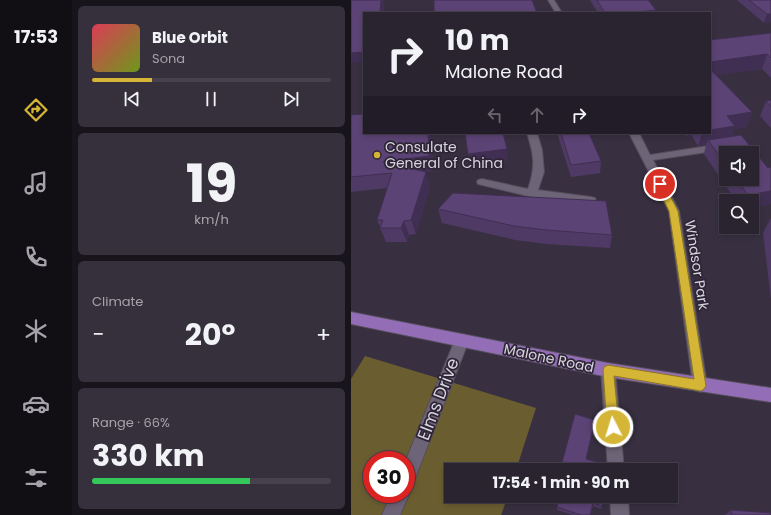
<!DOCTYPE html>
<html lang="en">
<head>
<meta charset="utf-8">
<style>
	:root { --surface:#2a2431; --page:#36303d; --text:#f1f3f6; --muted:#a5a4ab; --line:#46414d; --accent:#d5b535 }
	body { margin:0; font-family:Poppins,sans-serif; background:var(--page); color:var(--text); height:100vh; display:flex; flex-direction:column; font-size:15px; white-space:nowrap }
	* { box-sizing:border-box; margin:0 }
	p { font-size:13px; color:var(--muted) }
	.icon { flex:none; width:22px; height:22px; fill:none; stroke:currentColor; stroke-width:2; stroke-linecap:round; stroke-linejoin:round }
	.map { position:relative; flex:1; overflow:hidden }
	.side { display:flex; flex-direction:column; gap:6px; padding:6px; background:#17141b; width:279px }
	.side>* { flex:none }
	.guide { position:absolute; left:12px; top:12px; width:348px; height:122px; border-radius:0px; box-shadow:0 2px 6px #0003,0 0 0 1px var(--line); background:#2a2431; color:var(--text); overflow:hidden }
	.buttons { position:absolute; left:368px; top:146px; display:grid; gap:8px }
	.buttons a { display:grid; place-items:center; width:40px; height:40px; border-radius:0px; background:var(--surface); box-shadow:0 2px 6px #0003,0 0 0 1px var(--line); font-size:20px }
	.speed { position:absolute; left:12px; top:451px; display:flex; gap:8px; font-size:20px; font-weight:700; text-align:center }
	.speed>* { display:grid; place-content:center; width:52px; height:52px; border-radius:50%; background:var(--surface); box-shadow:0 2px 6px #0003,0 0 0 1px var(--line); line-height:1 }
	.speed .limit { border:6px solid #d22; background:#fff; color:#111 }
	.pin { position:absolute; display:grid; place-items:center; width:34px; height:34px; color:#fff; margin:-17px; border:2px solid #fff; border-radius:50%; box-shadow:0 1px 4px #0007 }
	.me { position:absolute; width:44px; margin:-22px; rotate:355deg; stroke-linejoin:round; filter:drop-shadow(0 0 3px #0008) }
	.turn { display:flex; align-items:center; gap:14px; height:84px; padding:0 16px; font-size:18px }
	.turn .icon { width:52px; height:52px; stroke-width:2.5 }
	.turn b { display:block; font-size:28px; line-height:34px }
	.lanes { display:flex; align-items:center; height:38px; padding:0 16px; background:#0003; justify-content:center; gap:20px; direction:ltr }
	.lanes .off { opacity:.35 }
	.big { font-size:30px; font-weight:700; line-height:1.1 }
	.side .widget { flex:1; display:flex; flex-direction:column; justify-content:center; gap:6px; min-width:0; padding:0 14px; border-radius:6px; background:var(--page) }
	.side .dial { align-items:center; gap:0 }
	.dial b { font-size:52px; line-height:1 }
	.song { display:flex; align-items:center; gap:12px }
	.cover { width:48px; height:48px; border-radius:6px; background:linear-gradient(135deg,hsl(350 70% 55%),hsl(80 70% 35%)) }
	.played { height:4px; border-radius:2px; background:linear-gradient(90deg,var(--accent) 25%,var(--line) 25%) }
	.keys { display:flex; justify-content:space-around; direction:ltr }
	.heat { display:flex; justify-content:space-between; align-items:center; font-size:22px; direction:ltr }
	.charge { height:6px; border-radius:3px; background:linear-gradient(90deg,#34c759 66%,var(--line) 0) }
	.trip { position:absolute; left:93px; top:463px; width:234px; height:40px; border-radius:0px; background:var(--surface); box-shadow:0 2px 6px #0003,0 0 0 1px var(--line); font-weight:700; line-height:40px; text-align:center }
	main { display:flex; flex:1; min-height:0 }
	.tabs { display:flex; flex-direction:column; width:72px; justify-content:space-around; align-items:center; background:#110e14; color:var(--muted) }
	.tabs .icon { width:28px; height:28px }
	.tabs .current { color:var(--accent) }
	.tabs b { font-size:18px; color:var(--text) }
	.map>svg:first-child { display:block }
	.green { fill:#6a5e31; fill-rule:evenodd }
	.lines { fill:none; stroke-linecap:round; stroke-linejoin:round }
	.minor-casing { stroke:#544d5a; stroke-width:2 }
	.major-casing { stroke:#544d5a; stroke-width:2 }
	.minor { fill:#6d6477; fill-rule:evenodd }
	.major { fill:#936eb6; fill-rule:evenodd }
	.wall { fill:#4f3a65; fill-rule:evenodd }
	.shaded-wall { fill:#402f52 }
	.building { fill:#5c4375; stroke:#402f52 }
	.route { fill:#d5b535; stroke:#8a7622 }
	.poi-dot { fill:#d5b535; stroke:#2e2637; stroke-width:1.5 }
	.labels { text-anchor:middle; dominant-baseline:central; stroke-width:3.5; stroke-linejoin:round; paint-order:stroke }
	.poi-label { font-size:14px; fill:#d8d4de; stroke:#2e2637; text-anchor:start }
	.street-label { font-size:14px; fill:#d8d4de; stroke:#2e2637 }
	.near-street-label { font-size:17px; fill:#d8d4de; stroke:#2e2637 }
</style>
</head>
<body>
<main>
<nav class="tabs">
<b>17:53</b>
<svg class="icon current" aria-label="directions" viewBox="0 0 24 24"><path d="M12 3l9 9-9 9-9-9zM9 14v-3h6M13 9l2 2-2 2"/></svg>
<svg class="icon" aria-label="music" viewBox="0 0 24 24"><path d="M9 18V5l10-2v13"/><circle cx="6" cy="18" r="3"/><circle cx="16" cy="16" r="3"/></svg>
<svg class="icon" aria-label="phone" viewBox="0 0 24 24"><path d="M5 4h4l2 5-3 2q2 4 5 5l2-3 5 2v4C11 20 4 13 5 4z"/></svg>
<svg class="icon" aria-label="climate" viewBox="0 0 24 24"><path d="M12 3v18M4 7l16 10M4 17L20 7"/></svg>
<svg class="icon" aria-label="car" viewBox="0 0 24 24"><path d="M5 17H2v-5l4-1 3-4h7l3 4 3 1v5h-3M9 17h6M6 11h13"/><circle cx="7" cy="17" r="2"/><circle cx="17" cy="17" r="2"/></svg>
<svg class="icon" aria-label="filters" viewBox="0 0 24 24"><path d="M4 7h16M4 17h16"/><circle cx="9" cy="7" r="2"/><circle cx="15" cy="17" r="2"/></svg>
</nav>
<section class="side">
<div class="widget">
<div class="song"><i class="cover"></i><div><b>Blue Orbit</b><p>Sona</p></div></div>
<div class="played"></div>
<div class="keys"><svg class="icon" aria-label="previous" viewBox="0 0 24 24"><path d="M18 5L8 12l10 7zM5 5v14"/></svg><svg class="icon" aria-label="pause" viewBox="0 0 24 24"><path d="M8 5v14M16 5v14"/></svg><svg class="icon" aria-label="next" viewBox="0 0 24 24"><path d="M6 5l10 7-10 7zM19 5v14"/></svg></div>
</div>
<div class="widget dial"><b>19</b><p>km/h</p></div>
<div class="widget"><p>Climate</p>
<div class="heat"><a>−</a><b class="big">20°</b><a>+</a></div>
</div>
<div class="widget"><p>Range · 66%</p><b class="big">330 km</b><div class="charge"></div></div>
</section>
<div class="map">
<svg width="420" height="515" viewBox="0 0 420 515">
	<rect width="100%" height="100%" fill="#383041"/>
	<!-- green -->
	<path class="green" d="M14,356l171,52 -20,62h-65v26h57l-7,19h-150v-136zM21,460h34v34h-34z"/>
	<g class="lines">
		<defs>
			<path id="minor" d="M197,0h6l8,13h-6z
				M176,133h10l5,17 2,22 -6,18 53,7 4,1 1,3 -1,3 -4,1 -59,-8 -54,-13 -1,-2 1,-2 4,-1 46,10c8,-23 6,-34 -1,-56z
				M278,133h10l11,22 71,-11 5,3 -5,3 -68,10 26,51 28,174 -2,5 -5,2 -5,-2 -2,-5 -24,-174z
				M111,334l5,2 2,4 -57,146 -6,2 3,6 -9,21h-18l9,-21h15v-34l49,-120 2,-4z
				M257,363l5,2 2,5 9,100h-16l-7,-100 2,-5z
				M259,496h18l1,19h-18z"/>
			<path id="major" d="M0,312l257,51 163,25v14l-163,-25 -257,-53z"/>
		</defs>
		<!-- minor casing -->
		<use href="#minor" class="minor-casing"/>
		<!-- major casing -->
		<use href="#major" class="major-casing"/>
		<!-- minor -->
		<use href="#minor" class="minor"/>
		<!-- major -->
		<use href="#major" class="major"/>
	</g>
	<!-- wall -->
	<path class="wall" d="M239,0h58l8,10 -1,3h-57z
		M386,0h34v22l-7,1z
		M420,33v45l-9,-9 -46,6 36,37 -6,15 -12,2 -2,7 39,68 -19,4v-7h-16l-32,-47 2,-10 -8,2 -6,-10 -5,1 -3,-4h26v-93zM375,153l26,26h-26z
		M420,100v28l-11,-12 6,-15z
		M0,115l13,18h67l2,38 -8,1 5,14 -14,48 -7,1 -2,7h-21l-6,-14v-1l-3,-7 10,-32 -36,4z
		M206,133h32l12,28 -1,12 -29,4z
		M87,209l174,26 -2,13 -64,-4 -31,-4 -73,-17z
		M420,218v81l-8,-66z
		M253,496l-3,13 -8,-3 -3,9h-17l-16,-5v-3z
		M380,510l40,5h-46z"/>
	<!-- shaded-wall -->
	<path class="shaded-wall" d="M30,0h3v13h-4z
		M305,10l-1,3h-26z
		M416,14h4v8l-7,1z
		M13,52v10l-13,1v-10z
		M416,54l-5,15 -52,7v-14z
		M401,112l-6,15 -12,2 -4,12 -22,-1 -2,4 -8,2 4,-13h8v-3l17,-14z
		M77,133h3l2,38 -40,5 -1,-3 -9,-11z
		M337,133h4v3l-5,1z
		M156,149l1,12 -38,5 -2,-12z
		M75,172l4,14 -14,48 -5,-14z
		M420,191v13l-19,4v-7h-7l3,-6z
		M53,221l5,14 -2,7 -6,-14z"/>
	<!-- building -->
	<path class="building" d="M0,0h30l-1,13h-16v39l-13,1z
		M83,0h98l5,13h-103z
		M246,0h51l8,10 -27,3h-24z
		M398,0h22v14h-4z
		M420,33v25l-4,-4 -57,8v-22z
		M359,69l42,43 -25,4 8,10 -25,4z
		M420,100v7l-5,-6z
		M13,114v19h64l1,23 -46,6 43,10 -15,48 -7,1 -3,7h-21l3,-8h-6l15,-47 -41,4v-62z
		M114,133h38l4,16 -39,5z
		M210,133h28l12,28 -30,4z
		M390,135l27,33 3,-1v24l-23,4 -12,-16h16v-26h-26v12l-18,-25z
		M102,193l153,8 6,34 -66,-5 -32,-4 -76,-17z
		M224,414l20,6 -9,39 15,4 -2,7h-39z
		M209,496h44l-2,10 -9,-3 -3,12h-9l-24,-8z
		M380,510l40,3v2h-39z"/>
	<!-- route -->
	<path class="route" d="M306,182h6l15,29 28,175 -2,3 -3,2 -87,-15 5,51 -2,5 -4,1 -4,-1 -2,-5 -4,-57 1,-3 4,-2 86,14 -25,-168 -13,-27z"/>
	<!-- markers -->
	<circle class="poi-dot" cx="26" cy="155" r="4"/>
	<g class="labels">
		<!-- poi labels -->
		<g class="poi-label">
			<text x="34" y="147">Consulate<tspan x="34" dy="16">General of China</tspan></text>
		</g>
		<!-- street labels -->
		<g class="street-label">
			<text transform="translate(346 265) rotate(81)">Windsor Park</text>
			<text transform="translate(198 358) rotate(12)">Malone Road</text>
		</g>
		<!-- near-street labels -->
		<g class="near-street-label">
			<text transform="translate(87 399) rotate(-69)">Elms Drive</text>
		</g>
	</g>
</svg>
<div class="buttons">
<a><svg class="icon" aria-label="sound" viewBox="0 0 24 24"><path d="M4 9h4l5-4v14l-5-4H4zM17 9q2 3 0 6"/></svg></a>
<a><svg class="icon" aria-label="search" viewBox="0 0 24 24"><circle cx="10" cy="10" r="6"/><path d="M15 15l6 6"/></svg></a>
</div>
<div class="speed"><div class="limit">30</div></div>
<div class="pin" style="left:309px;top:184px;background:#d93025"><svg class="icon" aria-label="arrive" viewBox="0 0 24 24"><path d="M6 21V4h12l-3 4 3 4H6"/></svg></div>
<svg class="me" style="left:262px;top:427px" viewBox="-20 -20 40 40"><circle r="17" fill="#d5b535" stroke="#fff" stroke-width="3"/><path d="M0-11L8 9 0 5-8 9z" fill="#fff"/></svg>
<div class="trip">17:54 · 1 min · 90 m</div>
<div class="guide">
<div class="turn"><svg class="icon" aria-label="right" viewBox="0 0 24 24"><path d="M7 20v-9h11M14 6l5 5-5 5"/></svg><div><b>10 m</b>Malone Road</div></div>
<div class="lanes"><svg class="icon off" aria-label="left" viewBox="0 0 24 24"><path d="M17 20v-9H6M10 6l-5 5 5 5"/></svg><svg class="icon off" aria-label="ahead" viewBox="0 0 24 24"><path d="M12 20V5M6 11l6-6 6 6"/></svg><svg class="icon" aria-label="right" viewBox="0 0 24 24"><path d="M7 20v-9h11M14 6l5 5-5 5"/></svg></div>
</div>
</div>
</main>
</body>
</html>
